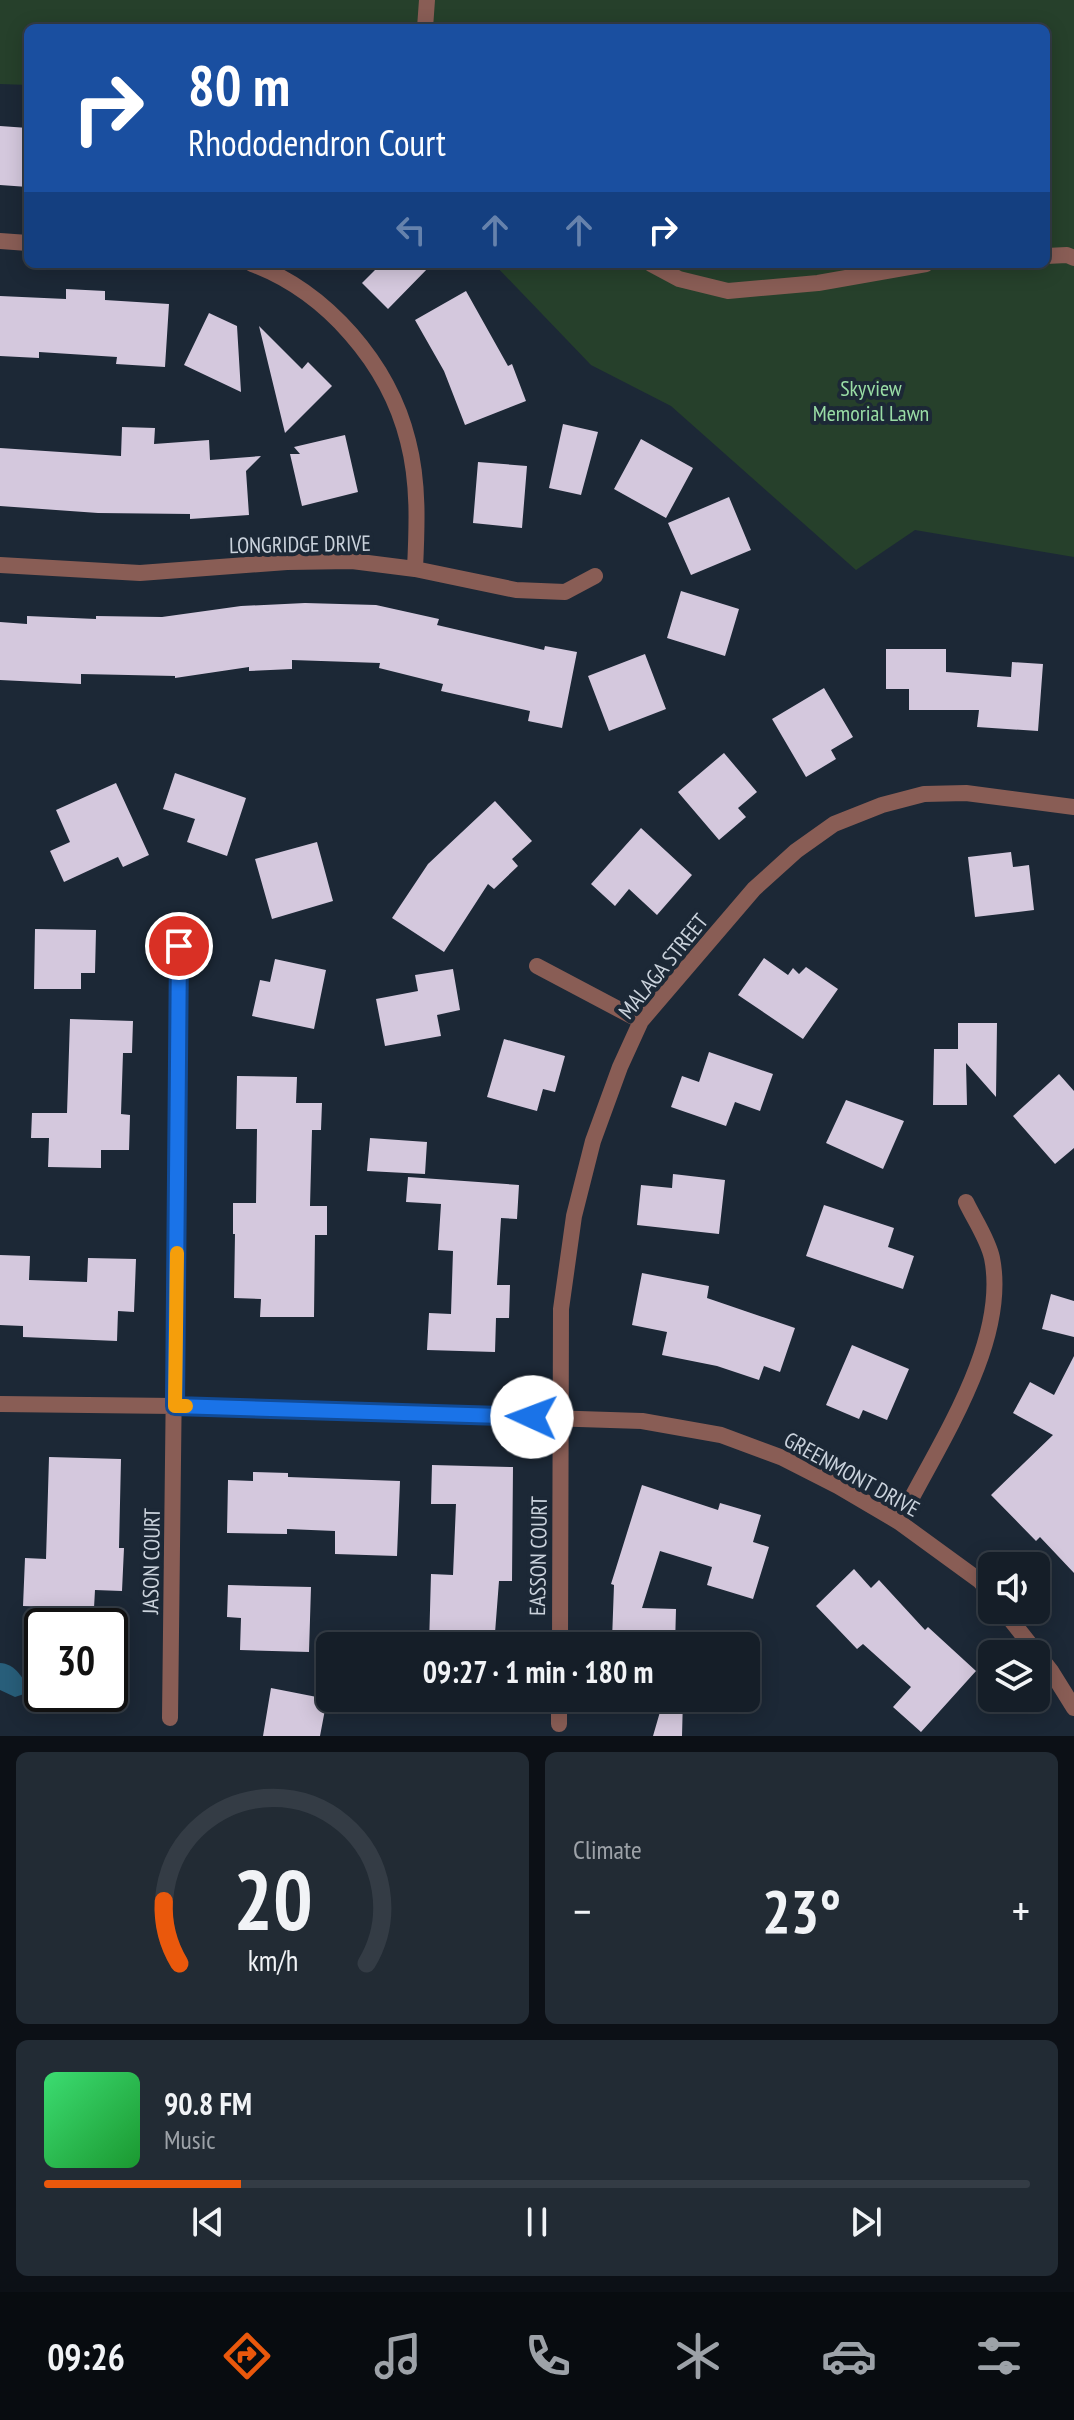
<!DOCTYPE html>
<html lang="en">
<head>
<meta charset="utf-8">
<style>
	:root { --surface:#151e28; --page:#222b34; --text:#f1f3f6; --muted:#9da2a8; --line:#343c45; --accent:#ea580c }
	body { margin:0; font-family:"PT Sans Narrow",sans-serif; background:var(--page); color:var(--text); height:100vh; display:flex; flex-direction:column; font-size:30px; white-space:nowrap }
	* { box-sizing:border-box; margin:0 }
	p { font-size:26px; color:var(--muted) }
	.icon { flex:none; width:44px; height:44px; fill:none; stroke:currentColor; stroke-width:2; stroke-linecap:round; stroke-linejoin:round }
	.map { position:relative; height:1736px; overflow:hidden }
	.side { display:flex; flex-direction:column; gap:16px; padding:16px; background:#0c1016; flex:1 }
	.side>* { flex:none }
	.banner { position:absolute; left:24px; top:24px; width:1026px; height:244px; border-radius:12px; box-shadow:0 4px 20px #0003,0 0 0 2px var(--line); background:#1a4fa0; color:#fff; overflow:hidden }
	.tools { position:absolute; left:978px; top:1552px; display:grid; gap:16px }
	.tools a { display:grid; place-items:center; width:72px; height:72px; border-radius:12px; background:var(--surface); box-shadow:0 4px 20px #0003,0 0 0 2px var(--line); font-size:40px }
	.speed { position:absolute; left:24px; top:1608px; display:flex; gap:16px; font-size:40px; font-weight:700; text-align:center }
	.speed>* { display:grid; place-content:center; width:104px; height:104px; border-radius:50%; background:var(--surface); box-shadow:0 4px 20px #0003,0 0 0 2px var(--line); line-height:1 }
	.speed .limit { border:4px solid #111; border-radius:12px; background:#fff; color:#111 }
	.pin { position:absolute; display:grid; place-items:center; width:68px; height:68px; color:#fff; margin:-34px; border:4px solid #fff; border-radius:50%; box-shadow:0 2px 8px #0007 }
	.me { position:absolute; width:88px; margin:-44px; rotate:272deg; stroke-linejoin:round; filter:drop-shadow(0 0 6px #0008) }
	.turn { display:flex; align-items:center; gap:28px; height:168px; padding:0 32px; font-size:36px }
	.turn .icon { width:104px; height:104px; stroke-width:2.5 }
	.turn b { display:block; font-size:56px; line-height:68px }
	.lanes { display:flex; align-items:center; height:76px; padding:0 32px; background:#0003; justify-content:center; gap:40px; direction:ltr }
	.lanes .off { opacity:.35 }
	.big { font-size:60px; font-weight:800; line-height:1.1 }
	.side .card { flex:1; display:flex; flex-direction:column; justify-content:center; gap:12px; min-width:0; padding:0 28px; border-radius:12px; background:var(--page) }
	.side .dial { align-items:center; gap:0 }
	.dial svg { height:208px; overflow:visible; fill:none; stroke:var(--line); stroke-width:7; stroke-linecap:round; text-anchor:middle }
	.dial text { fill:var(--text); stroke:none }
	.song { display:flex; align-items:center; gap:24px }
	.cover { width:96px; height:96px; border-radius:12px; background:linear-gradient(135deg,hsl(140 70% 55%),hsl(130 70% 35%)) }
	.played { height:8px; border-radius:4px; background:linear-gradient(90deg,var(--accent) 20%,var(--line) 20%) }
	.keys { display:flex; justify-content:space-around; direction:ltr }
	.heat { display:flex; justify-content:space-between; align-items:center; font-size:44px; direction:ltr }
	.side .tiles { flex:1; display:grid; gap:16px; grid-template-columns:1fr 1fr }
	.card:last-child { grid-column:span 2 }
	.trip { position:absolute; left:316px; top:1632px; width:444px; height:80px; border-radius:12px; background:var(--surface); box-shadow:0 4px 20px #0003,0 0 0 2px var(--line); font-weight:800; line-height:80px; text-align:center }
	.menu { display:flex; height:128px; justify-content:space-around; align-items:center; background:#080c10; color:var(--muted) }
	.menu .icon { width:56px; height:56px }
	.menu .current { color:var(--accent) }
	.menu b { font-size:36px; color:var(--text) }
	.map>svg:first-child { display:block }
	.green { fill:#26402b }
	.water { fill:#285e7a }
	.building { fill:#d4c8dd }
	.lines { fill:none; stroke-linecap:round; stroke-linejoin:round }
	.lane { stroke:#895d55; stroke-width:16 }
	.street { stroke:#895d55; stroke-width:16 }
	.route-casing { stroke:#114b97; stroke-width:20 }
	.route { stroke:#1a73e8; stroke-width:14 }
	.slow { stroke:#f59e0b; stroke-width:14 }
	.labels { text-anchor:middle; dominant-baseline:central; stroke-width:8; stroke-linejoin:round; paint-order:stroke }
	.park-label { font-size:22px; fill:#99dca5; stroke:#1c2836 }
	.street-label { font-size:22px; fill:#cad2dc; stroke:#1c2836 }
</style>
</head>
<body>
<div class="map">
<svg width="1074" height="1736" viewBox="0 0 1074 1736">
	<rect width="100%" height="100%" fill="#1c2836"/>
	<!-- green -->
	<path class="green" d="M0,0h1074v557l-159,-27 -59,40 -185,-164 -80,-41 -97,-101h552v-236h-1018v57l-28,-1z"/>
	<!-- water -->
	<path class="water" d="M0,1663c14,0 27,17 27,30l-12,4 -15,-7z"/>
	<!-- building -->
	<path class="building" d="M0,126l28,2v59l-28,-2z
		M381,264h51l-44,45 -26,-26z
		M66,289l39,2v9l64,4 -4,63 -49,-3 1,-7 -78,-5v6l-39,-2v-60l66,3z
		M466,291l42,75 4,-2 14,37 -61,24 -21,-54 -29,-51z
		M209,313l28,13 4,66 -57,-27z
		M259,326l43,43 6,-7 24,24 -47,47z
		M563,424l35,8 -17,63 -32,-7z
		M122,427l33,1 -1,16 55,-4 1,20 51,-4 -15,15 3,44 -59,4v-5l-92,-1 -98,-7v-58l121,8z
		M345,435l13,57 -56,14 -12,-52h10l-6,-7z
		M641,439l52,29 -27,50 -52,-29z
		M478,462l49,4 -5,62 -49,-5z
		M729,497l22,53 -60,25 -23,-52z
		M681,591l58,18 -14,47 -58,-18z
		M305,603l71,2 63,14 -2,6 107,25 1,-4 32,6 -15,76 -34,-7 2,-10 -89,-20 2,-7 -64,-16 1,-5 -88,-3v9l-43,2v-4l-74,11v-2l-94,-2v10l-81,-4v-58l27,2v-8l69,3v-3l66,1 79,-11z
		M886,649h60v23l65,5 1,-15 31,2 -5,67 -61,-4 2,-17h-70v-21h-23z
		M645,654l21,55 -57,22 -21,-55z
		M824,688l29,49 -22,13 5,9 -30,18 -34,-58z
		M724,753l33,39 -19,16 8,9 -27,23 -41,-48z
		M175,773l71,25 -19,58 -40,-14 8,-23 -32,-10z
		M116,783l33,72 -26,12 -5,-10 -54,25 -14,-31 20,-9 -14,-32z
		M495,801l37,40 -20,18 6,7 -24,23 -6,-5 -44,68 -52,-34 36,-54z
		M641,828l51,47 -35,40 -28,-26 -14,17 -24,-22z
		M317,842l16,59 -61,18 -17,-60z
		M1011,852l2,15 16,-2 5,45 -59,7 -7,-60z
		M35,929l61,1 -1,43h-14v16h-47z
		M764,958l24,17 5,-7 6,6 7,-7 32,22 -35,50 -65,-44z
		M275,959l51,11 -12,59 -62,-13 8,-36 10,2z
		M453,969l7,41 -23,5 4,21 -56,10 -9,-47 42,-8 -3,-16z
		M70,1019l63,2 -1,32h-9l-2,61 9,1 -1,35h-28v18l-53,-1 1,-29h-18l1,-25h35z
		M958,1023h39l-1,74 -30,-34 1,42h-34l1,-56h24z
		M504,1039l61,17 -10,36 -12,-3 -6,22 -50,-14z
		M709,1052l64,22 -13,37 -25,-9 -9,24 -55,-19 11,-31 17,6z
		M1059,1074l15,17v57l-19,16 -42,-48z
		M237,1076l60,1 -1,26h26l-1,27h-9l-2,76h17v29h-12l-1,82h-54l1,-18 -27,-1 1,-64h-2v-31h23l1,-74h-21z
		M846,1100l58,21 -21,48 -57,-26z
		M370,1138l57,4 -2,32 -58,-3z
		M673,1174l52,6 -6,54 -82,-9 4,-40 31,3z
		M408,1177l111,8 -2,34 -16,-1 -4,67h13l-1,33h-13l-1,34 -68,-2 2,-37 22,1 2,-63 -15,-1 3,-46 -35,-2z
		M824,1205l70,23 -6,19 26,9 -11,33 -97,-33z
		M0,1255l30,1 -1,24 58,2 1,-24 48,1 -2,53 -16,-1 -1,30 -94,-4v-11l-23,-1z
		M642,1273l67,13 -2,12 88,30 -15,44 -16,-6 -5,14 -42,-14 -55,-11 5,-23 -35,-7z
		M1051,1294l23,7v36l-32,-8z
		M852,1345l57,24 -22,51 -24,-10 -4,9 -33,-14z
		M1074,1356v217l-34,-36 -4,4 -45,-46 62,-60 -40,-22 17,-31 24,13z
		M49,1457l72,2 -2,89h5l-2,43 -27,-1 -1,18 -71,-2 2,-48 21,1z
		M432,1465l81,2 -1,114h-13l-5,65h-65l2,-72 22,1 3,-71h-25z
		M253,1472l35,1v4l112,4 -3,75 -62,-2v-23l-48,-2v5l-60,-1 1,-53 25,1z
		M642,1485l76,25 2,-7 41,12 -8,27 16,5 -16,52 -46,-14 5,-18 -52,-16 -18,57 34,1 -1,37h-53l1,-5 -11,-1 2,-55 -3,-1z
		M854,1569l17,19 8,-8 46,50 3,-3 48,44 -55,61 -28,-25 18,-20 -48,-43 -6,5 -41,-43z
		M228,1585l83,2 -2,65 -69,-2 1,-32 -14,-1z
		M271,1688l56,11 -7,37h-57z
		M664,1698h19l-1,38h-29z"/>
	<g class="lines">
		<!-- lane -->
		<path class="lane" d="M425,28l2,-28
			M1046,256l21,-1 7,3
			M651,264l28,15 49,12 90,-8 108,-19"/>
		<!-- street -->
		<path class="street" d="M0,241l28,2
			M252,264c75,28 137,100 156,177 11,42 9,86 7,128
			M0,565l140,8 147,-11 65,-1 63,8 101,21 49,2 30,-16
			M537,966l104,55
			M0,1404l175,2 467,15 79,14 62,23 55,28 61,36 81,59 12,15
			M899,1522c37,-74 110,-179 93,-264 -4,-19 -18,-39 -26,-56
			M1003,1610l48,61 23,37
			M560,1646l1,-337 13,-93 19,-75 27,-74 21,-46 113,-132 42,-38 38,-27 48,-19 42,-11 42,-1 108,14
			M170,1718l9,-772
			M559,1724v-26"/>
	</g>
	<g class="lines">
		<defs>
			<path id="route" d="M179,946l-4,460 357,11"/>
		</defs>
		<!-- route casing -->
		<use href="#route" class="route-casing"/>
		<!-- route -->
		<use href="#route" class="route"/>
		<!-- slow -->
		<path class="slow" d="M177,1253l-2,153h11"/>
	</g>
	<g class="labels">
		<!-- park labels -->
		<g class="park-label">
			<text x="871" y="388">Skyview<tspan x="871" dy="25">Memorial Lawn</tspan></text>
		</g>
		<!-- street labels -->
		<g class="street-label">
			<text transform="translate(300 544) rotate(-1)">LONGRIDGE DRIVE</text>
			<text transform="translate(663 966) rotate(-51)">MALAGA STREET</text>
			<text transform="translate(852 1474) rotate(29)">GREENMONT DRIVE</text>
			<text transform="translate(538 1556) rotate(-89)">EASSON COURT</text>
			<text transform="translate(151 1561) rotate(-89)">JASON COURT</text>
		</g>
	</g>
</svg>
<div class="tools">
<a><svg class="icon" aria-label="sound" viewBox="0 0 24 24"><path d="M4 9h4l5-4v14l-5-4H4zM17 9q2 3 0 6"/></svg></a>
<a><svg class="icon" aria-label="layers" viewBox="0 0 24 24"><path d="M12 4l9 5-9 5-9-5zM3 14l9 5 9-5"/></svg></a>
</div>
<div class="speed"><div class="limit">30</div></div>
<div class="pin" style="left:179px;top:946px;background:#d93025"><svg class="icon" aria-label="arrive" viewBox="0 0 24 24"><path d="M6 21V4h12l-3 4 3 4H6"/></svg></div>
<svg class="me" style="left:532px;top:1417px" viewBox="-20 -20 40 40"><circle r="19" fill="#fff"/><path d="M0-13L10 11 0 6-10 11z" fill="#1a73e8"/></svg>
<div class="trip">09:27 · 1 min · 180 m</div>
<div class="banner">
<div class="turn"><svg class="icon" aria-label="right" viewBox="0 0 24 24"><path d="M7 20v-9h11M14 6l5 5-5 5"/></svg><div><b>80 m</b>Rhododendron Court</div></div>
<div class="lanes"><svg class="icon off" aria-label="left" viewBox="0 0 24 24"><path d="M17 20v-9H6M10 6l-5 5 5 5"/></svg><svg class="icon off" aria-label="ahead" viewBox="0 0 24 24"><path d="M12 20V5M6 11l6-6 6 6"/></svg><svg class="icon off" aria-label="ahead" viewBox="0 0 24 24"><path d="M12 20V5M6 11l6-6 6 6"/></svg><svg class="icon" aria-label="right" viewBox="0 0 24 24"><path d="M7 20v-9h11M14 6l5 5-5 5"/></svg></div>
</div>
</div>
<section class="side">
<div class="tiles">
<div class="card dial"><svg viewBox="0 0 100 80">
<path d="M14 69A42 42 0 1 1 86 69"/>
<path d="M14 69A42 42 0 0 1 8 45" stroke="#ea580c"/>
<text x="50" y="56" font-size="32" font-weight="700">20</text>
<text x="50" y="72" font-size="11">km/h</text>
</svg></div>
<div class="card"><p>Climate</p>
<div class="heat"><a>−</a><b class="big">23°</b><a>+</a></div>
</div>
<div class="card">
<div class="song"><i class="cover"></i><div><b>90.8 FM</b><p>Music</p></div></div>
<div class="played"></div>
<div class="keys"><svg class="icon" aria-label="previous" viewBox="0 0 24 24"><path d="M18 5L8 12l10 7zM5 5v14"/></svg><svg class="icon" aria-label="pause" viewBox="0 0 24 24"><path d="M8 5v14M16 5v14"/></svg><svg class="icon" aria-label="next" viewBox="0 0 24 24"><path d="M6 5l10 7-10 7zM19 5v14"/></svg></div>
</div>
</div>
</section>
<nav class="menu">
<b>09:26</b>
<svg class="icon current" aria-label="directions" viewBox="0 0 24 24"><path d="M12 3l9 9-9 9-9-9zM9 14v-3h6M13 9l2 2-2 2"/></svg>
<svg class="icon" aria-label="music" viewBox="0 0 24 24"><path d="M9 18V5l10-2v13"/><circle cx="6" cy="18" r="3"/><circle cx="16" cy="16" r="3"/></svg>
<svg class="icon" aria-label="phone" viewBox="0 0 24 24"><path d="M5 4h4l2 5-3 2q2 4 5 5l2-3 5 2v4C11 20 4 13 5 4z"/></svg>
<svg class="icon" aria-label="climate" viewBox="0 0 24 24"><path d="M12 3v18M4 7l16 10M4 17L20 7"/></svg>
<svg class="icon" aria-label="car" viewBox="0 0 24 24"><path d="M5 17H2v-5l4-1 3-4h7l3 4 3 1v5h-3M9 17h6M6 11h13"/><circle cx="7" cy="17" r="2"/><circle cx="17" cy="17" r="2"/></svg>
<svg class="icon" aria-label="filters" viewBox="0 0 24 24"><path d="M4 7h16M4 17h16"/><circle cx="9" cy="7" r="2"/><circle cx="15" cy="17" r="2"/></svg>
</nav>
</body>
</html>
